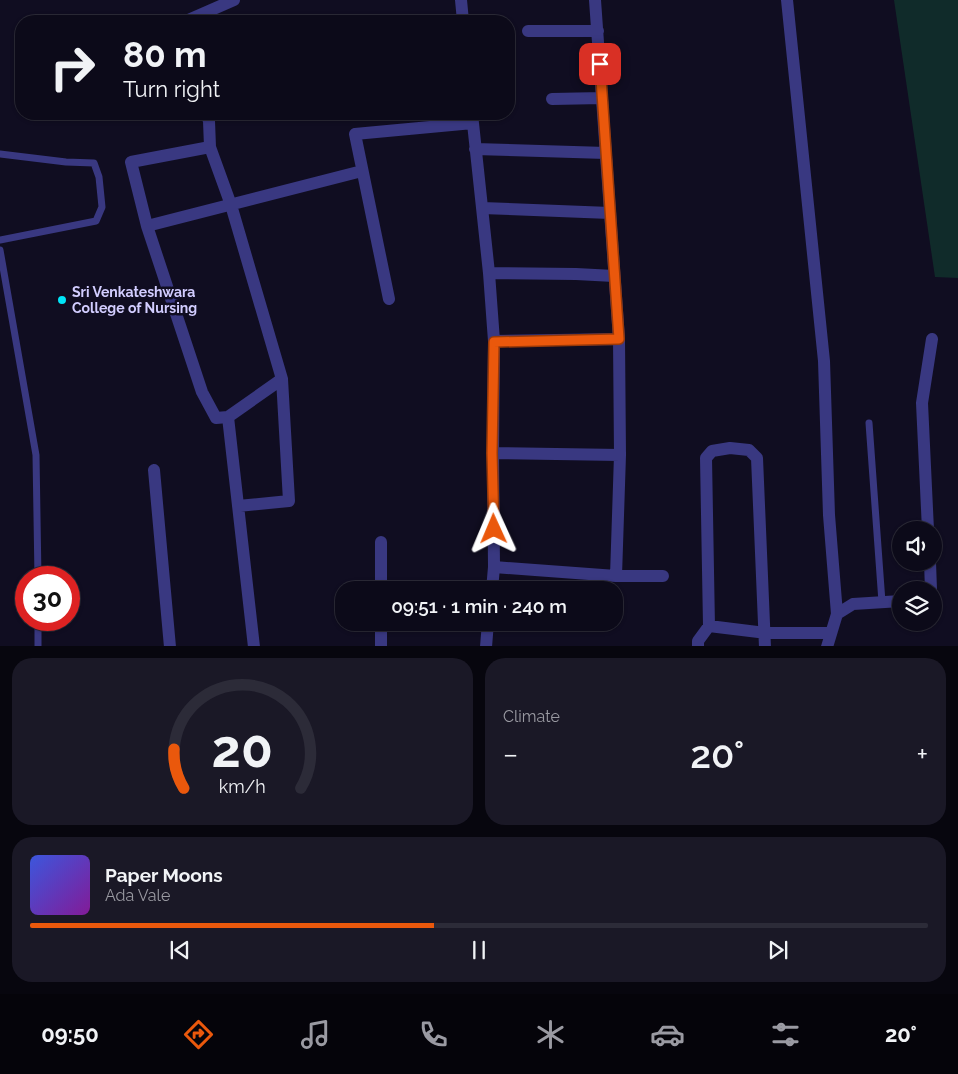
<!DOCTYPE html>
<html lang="en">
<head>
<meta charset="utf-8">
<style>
	:root { --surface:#0c0a19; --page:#1a1826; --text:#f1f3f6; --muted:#9a9aa2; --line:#2c2b38; --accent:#ea580c }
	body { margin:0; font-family:Raleway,sans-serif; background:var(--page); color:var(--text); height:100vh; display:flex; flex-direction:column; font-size:19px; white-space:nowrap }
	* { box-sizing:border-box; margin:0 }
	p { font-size:16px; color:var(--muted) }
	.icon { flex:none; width:28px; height:28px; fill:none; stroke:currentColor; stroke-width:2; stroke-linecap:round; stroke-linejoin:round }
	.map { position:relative; height:646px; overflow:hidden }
	.side { display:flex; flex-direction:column; gap:12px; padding:12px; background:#07060e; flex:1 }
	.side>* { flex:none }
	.banner { position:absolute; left:15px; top:15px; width:500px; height:105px; border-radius:20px; box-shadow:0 1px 4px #0004,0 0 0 1px var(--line); background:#0c0a19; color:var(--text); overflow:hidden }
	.fabs { position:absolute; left:892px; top:521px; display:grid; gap:10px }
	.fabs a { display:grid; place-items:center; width:50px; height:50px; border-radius:50%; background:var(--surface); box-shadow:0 1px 4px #0004,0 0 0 1px var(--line); font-size:25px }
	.speed { position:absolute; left:15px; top:566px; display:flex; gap:10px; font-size:25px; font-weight:700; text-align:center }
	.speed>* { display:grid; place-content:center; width:65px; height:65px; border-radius:50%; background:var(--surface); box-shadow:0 1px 4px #0004,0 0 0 1px var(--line); line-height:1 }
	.speed .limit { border:8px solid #d22; background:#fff; color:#111 }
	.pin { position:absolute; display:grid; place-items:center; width:42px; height:42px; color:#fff; margin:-21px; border-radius:10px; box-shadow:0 2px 8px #0006 }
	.me { position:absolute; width:55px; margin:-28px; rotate:359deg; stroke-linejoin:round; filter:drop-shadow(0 0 4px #0008) }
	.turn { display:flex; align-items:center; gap:18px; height:105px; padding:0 25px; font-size:22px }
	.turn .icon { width:65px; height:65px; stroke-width:2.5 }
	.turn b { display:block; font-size:35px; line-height:42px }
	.big { font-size:38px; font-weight:600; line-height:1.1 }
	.side .widget { flex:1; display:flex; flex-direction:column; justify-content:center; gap:8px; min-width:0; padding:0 18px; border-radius:20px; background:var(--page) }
	.side .dial { align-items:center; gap:0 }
	.dial svg { height:130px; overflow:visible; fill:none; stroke:var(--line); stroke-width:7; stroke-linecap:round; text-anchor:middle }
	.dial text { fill:var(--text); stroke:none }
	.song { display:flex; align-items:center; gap:15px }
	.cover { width:60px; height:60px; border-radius:8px; background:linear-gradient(135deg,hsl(230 70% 55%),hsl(290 70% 35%)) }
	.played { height:5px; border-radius:2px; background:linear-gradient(90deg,var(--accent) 45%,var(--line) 45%) }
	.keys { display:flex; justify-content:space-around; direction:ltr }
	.heat { display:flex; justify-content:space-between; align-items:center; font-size:28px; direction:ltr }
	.side .tiles { flex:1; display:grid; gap:12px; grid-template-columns:1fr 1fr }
	.widget:last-child { grid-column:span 2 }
	.trip { position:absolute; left:335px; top:581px; width:288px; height:50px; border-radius:20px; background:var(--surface); box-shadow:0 1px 4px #0004,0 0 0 1px var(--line); font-weight:600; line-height:50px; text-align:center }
	.dock { display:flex; height:80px; justify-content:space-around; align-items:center; background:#05040a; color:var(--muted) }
	.dock .icon { width:35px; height:35px }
	.dock .selected { color:var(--accent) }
	.dock b { font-size:22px; color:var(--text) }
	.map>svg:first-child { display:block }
	.green { fill:#102b2a }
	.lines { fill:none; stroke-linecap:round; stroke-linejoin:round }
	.lane { stroke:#393881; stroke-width:7 }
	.street { stroke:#393881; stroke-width:12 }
	.route-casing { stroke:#983908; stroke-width:12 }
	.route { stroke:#ea580c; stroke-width:9 }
	.poi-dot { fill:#00e5f8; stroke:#100d21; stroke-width:2 }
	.labels { text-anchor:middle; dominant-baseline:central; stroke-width:5; stroke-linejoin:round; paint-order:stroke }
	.poi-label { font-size:14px; font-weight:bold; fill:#d2cdff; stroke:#100d21; text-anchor:start }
</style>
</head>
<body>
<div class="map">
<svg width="958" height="647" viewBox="0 0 958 647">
	<rect width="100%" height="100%" fill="#100d21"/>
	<!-- green -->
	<path class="green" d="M894,0h64v278l-23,-1z"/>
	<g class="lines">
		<!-- lane -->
		<path class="lane" d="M0,154l66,8 28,1 5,14 3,30 -6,14 -96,19
			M0,250l36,205 2,123
			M869,423l13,179
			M38,620v27"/>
		<!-- street -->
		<path class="street" d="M461,0l2,21
			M787,0l37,361 5,154 8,99
			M186,21l48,-21
			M528,31h70
			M552,99l50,-1
			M206,114l3,7 1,26 21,58 51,174 -54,38 -12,1 -14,-26 -55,-166 -16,-64 79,-15
			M472,114l17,159 5,68 -1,112 1,114 -2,23
			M475,149l131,4
			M482,208l128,5
			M147,226l215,-55
			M489,273l87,1 38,2
			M389,299l-34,-165 118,-11
			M494,341l125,-2
			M228,417l26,230
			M493,453l127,2
			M154,470l16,177
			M238,506l51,-5 -7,-122
			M928,530l-6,-127 10,-64
			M381,542v48
			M930,562l1,28
			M494,567l122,9 4,-121 -1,-116 -24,-339
			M616,576h47
			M381,622v25
			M709,626l57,7h65
			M486,647l2,-25
			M698,647v-6l11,-15 -3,-168 6,-7 18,-3 19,2 8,8 8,189
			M827,647l10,-33 16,-10 48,-3"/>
	</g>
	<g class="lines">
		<defs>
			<path id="route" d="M494,529l-2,-76 2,-111 125,-3 -19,-275"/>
		</defs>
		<!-- route casing -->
		<use href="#route" class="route-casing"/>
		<!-- route -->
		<use href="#route" class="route"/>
	</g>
	<!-- markers -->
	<circle class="poi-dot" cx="62" cy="300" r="5"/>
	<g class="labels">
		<!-- poi labels -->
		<g class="poi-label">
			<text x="72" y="292">Sri Venkateshwara<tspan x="72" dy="16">College of Nursing</tspan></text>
		</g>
	</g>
</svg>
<div class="fabs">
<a><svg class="icon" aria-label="sound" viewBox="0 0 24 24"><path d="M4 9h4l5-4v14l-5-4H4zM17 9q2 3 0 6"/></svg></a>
<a><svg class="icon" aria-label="layers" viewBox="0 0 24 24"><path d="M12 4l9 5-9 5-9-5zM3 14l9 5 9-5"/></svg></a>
</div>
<div class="speed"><div class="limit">30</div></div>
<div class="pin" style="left:600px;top:64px;background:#d93025"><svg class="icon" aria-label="arrive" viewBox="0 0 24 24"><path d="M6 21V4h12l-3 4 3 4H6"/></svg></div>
<svg class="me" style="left:494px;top:529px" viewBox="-20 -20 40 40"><path d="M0-17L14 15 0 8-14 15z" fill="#ea580c" stroke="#fff" stroke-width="4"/></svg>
<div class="trip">09:51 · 1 min · 240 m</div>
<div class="banner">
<div class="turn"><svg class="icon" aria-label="right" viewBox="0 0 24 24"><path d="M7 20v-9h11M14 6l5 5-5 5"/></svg><div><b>80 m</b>Turn right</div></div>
</div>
</div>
<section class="side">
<div class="tiles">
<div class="widget dial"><svg viewBox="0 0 100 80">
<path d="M14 69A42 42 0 1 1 86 69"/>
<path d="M14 69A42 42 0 0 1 8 45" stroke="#ea580c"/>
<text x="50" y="56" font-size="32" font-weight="700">20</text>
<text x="50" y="72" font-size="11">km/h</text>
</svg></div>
<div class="widget"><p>Climate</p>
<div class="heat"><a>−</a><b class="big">20°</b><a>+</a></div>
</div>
<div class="widget">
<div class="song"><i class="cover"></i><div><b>Paper Moons</b><p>Ada Vale</p></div></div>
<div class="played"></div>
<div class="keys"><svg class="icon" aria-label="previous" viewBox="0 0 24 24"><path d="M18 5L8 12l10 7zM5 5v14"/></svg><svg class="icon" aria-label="pause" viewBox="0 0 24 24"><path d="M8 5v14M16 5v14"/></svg><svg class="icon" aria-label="next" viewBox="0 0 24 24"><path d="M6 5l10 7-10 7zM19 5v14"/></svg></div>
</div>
</div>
</section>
<nav class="dock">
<b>09:50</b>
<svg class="icon selected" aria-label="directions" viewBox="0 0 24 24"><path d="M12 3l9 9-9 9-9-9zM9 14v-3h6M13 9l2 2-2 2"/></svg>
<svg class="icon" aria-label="music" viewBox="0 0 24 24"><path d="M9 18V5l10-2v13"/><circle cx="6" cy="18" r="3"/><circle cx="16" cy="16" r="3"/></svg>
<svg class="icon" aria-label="phone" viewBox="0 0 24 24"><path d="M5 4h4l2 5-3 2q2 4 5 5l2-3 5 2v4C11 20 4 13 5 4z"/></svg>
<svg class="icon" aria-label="climate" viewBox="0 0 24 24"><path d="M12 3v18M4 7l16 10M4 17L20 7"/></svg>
<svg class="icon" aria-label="car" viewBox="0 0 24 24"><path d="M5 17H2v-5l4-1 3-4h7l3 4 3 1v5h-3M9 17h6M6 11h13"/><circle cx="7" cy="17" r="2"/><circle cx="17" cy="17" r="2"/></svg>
<svg class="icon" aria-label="filters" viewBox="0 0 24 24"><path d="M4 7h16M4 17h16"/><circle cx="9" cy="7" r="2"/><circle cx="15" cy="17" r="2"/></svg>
<b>20°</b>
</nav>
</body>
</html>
